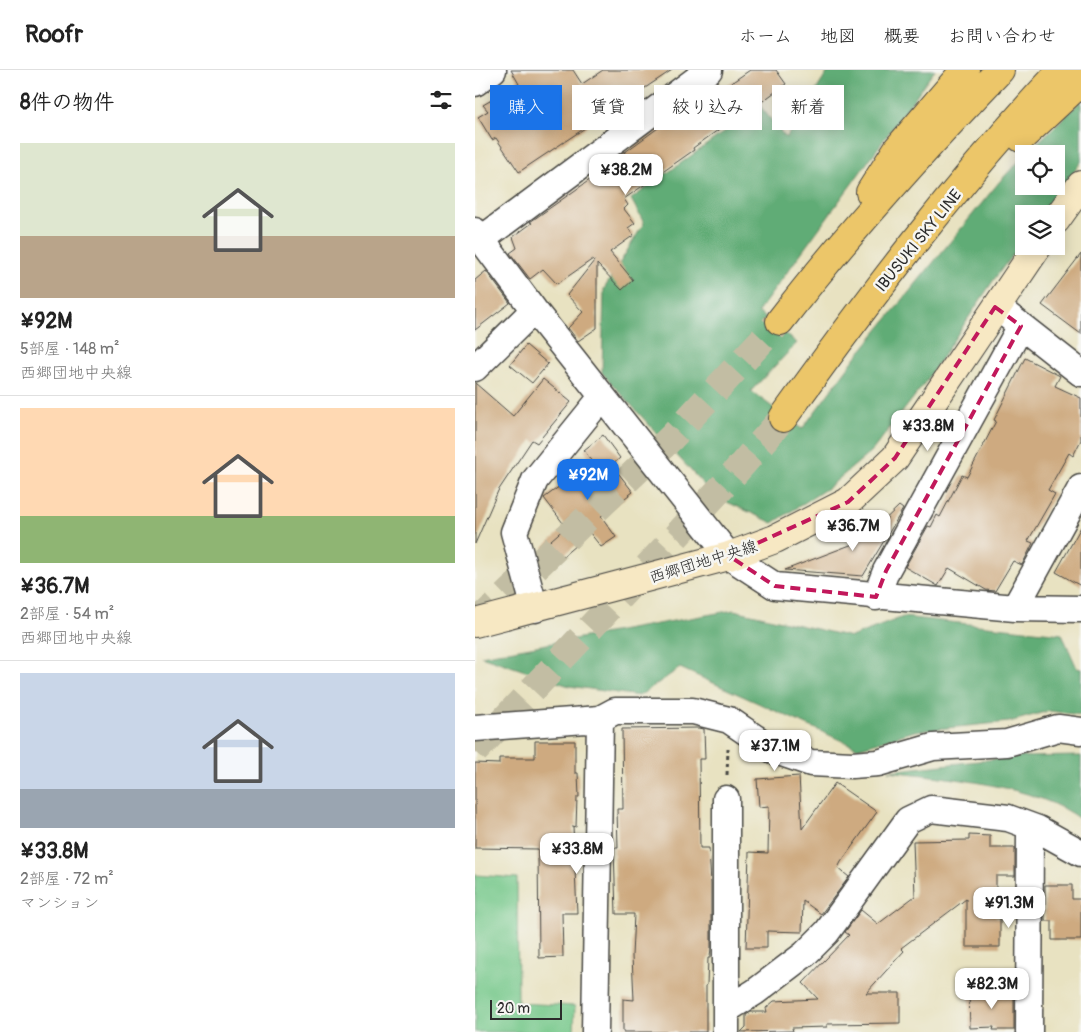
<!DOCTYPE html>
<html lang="ja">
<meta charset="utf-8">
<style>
:root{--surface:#fff;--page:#f2f2f2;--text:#222;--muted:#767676;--line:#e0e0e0;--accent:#1a73e8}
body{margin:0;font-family:Pangolin,"Klee One",sans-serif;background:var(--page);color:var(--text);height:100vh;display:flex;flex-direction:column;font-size:19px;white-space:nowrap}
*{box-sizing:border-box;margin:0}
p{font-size:16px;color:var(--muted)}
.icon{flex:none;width:28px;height:28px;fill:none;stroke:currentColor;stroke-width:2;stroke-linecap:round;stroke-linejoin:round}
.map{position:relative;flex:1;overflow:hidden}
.drawer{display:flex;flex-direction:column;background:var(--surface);width:475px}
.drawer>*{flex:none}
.top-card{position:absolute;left:15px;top:15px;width:475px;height:45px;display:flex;gap:10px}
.tools{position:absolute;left:540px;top:75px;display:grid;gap:10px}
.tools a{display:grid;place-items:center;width:50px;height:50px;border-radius:0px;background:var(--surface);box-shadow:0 2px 12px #0003;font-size:25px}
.scale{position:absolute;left:15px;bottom:12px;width:72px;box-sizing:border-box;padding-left:5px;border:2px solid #2b2b2b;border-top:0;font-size:14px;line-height:18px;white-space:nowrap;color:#2b2b2b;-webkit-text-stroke:4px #f6f6f2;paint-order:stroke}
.price{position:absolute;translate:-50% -42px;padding:0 11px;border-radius:10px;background:#fff;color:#222;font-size:16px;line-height:32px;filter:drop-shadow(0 1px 2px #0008)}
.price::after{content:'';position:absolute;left:50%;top:30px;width:15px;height:11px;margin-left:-8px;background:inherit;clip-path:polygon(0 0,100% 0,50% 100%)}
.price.on{background:var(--accent);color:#fff}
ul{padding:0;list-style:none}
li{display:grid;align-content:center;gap:10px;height:265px;padding:0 20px}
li+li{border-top:1px solid var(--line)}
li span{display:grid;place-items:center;height:155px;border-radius:0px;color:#555}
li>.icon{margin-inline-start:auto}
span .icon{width:90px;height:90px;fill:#fffc;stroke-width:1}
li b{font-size:21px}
h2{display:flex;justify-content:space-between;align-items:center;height:60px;padding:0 20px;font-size:21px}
.tag{padding:0 18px;border-radius:0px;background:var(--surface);box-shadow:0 2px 12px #0003;font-size:18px;line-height:45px}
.tag.on{background:var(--accent);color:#fff}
header{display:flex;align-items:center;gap:30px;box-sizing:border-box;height:70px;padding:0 25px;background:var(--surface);border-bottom:1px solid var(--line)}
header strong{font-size:24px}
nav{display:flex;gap:28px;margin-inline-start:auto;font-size:18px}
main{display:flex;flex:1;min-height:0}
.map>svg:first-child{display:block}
</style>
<header>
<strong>Roofr</strong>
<nav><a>ホーム</a><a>地図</a><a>概要</a><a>お問い合わせ</a></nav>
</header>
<main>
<section class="drawer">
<h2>8件の物件<svg class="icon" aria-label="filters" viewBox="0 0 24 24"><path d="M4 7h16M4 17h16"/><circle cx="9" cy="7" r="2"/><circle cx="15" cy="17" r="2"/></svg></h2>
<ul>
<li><span style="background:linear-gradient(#dfe7d0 60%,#b9a48a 0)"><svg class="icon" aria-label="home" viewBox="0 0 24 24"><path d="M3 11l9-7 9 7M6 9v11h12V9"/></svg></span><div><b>¥92M</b><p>5部屋 · 148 m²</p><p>西郷団地中央線</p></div></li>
<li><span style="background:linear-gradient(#ffd9b3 70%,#8fb573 0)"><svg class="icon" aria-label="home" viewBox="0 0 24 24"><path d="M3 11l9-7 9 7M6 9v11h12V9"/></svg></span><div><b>¥36.7M</b><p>2部屋 · 54 m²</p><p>西郷団地中央線</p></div></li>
<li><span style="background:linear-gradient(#c9d6e8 75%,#9aa5b1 0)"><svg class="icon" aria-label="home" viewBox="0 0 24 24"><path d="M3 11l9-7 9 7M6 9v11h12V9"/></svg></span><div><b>¥33.8M</b><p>2部屋 · 72 m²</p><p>マンション</p></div></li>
</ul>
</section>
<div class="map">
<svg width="606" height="962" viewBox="0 0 606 962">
<rect width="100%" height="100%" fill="#f6f6f2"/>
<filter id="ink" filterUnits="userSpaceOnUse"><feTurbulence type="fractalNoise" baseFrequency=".02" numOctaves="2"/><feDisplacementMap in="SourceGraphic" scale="10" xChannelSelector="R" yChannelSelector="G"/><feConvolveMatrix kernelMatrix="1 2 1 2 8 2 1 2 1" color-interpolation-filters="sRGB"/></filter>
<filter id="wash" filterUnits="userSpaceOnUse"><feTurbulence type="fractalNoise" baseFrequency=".0096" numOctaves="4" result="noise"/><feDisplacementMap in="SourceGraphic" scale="20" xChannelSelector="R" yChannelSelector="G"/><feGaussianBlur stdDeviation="1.12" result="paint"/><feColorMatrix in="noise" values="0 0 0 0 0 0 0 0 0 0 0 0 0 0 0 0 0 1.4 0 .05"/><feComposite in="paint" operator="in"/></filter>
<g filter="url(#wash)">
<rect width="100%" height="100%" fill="#e8e2c1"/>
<path fill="#76c88a" stroke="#507a5a" d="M0,805L42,808L43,933L100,936L99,962H0Z"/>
<path fill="#60ac76" stroke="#466c50" d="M354,0H460L283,242L322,273L276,321L327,359L380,288L525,111L549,86V116H581V84H551L606,31V92L568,144H549V169L518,211L450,313L397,381L354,417L298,453L239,426L127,303L129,219L169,153L156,129L285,36L311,68Z
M259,540L376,567L428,547L587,564L602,598L606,599V645L574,641L534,652L440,661L383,678L205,598L164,626L94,616L6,586Z
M606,686V750C560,714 471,708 414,701L539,687Z"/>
<g id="blocks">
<path fill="#ceaa80" d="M36,0H98L107,14L128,0H197L44,102L21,68L17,70L3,47L13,41L8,35L44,14Z
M275,0H301L311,14L270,44L268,42L218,78L219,80L149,129L153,135L149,139L160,153L153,158L159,165L135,182L158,210L147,220L122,194V258L103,271L93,258L108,242L92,225L119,191L118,189L82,214L68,199L55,209L35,183L42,178L38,167L57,153L55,152L136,95L135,93L205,42L204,41L232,20L234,24L244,17L246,20Z
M606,184V264L567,235Z
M11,201L35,233L0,260V210Z
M51,275L73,294L57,313L35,295Z
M550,288L585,306L580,316L606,328V370L598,386L594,383L573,420L580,424L553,471L558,473L547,495L538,491L520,521L511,520L474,498L463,516L430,497L453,456L456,457L462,445L465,447L487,405L492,407L521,351L519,350Z
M68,309L96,332L62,373L57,370L23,421L0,474V313L38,346Z
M128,365L145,388L137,395L158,422L126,446L141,467L126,477L115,463L81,492L68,477L91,457L69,428L117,392L109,380Z
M424,436L428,439L388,506L310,500L378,474L376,468L399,460Z
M606,457V516L581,502Z
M224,658L229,659L230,689H224L225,778H234L236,814V877L235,888H233L232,915H231V962H148V929L159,930L157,886L159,844H141L139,778H143L142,739H148L147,659Z
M60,671H100V703H103L104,727H102L101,757L98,756L102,843H87L88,887L64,888L63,779L0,778V693L24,694V688H60Z
M324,706L327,759L360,713L402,742L366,792L363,798L374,807L346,844L328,831L327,862L292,861V878H271L274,782L293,783L294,736L284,737L282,709Z
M494,765L515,766V778H540V806H521V848H525V877H491V829L426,878L429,881L391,923H425V953L352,954V957L317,958L318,961L266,962L271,957V945L276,942H292L291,938L299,931L343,929L328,913L374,865L370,862L386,840L403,854L440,826L438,771L494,770Z
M570,815H597V829H606V870H577V851H570Z
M519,920H539V960H518L519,957L495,958L494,922Z"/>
</g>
</g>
<g filter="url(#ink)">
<use href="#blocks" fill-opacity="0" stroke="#474642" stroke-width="1"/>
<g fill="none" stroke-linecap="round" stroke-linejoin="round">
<path stroke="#c2bda3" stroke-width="28" stroke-dasharray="28 14" stroke-linecap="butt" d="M0,555L197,367L305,251
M0,681L250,414L308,348"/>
<g stroke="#474642" stroke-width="29">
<path id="street" d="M0,13L18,0
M0,161L59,240L254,486L300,516L540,538L606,539
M7,169L234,0
M532,245L606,303
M0,298L59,240
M401,527L411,501L546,256
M540,538L606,418
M60,539L39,462L60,410L127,327
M0,658L125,649L140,641H218L254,650L298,680L336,693L377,695L403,693L458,677L532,673L583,658L606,661
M251,940L280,922L330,884L352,862L433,750L456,739L533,748L563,759L606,783
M120,962L125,649
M251,962V729
M554,962L555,757"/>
</g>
<g stroke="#474642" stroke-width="30">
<path id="secondary" d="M581,150L606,115
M0,553L254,486L300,469L373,432L420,388L563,176"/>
</g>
<g stroke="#474642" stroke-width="30">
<path id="highway" d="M546,68L606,12
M395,122L423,78L490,0
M305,251C373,163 448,80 525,0
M308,348C395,227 485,108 587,0"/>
</g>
<path stroke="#474642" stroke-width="3" stroke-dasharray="4 4" stroke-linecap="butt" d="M252,705L253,679"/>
<use href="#street" stroke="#fff" stroke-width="26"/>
<use href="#secondary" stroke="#f7e8c3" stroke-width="28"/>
<use href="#highway" stroke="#ecc669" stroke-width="28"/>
</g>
</g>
<path fill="none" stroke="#c2185b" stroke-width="4" stroke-dasharray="10 6" stroke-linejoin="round" d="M520,237L546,256L411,501L401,527L300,516L254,486L373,432L420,388Z"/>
<g text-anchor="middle" stroke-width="5" stroke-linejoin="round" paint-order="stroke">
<g font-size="16" fill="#2b2b2b" stroke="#f6f6f2">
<text transform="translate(443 170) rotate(-51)" y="6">IBUSUKI SKY LINE</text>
<text transform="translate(228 491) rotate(-17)" y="6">西郷団地中央線</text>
</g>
</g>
</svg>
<div class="tools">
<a><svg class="icon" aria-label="locate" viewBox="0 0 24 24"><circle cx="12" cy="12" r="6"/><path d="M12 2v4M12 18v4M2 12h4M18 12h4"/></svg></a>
<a><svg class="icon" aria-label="layers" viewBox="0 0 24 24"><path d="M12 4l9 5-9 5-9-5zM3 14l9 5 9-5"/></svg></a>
</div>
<div class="scale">20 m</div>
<b class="price" style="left:151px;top:126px">¥38.2M</b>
<b class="price" style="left:453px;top:382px">¥33.8M</b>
<b class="price on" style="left:113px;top:431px">¥92M</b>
<b class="price" style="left:378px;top:482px">¥36.7M</b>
<b class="price" style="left:300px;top:702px">¥37.1M</b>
<b class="price" style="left:102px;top:805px">¥33.8M</b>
<b class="price" style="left:534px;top:859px">¥91.3M</b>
<b class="price" style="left:517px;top:940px">¥82.3M</b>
<div class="top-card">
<a class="tag on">購入</a>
<a class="tag">賃貸</a>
<a class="tag">絞り込み</a>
<a class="tag">新着</a>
</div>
</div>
</main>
